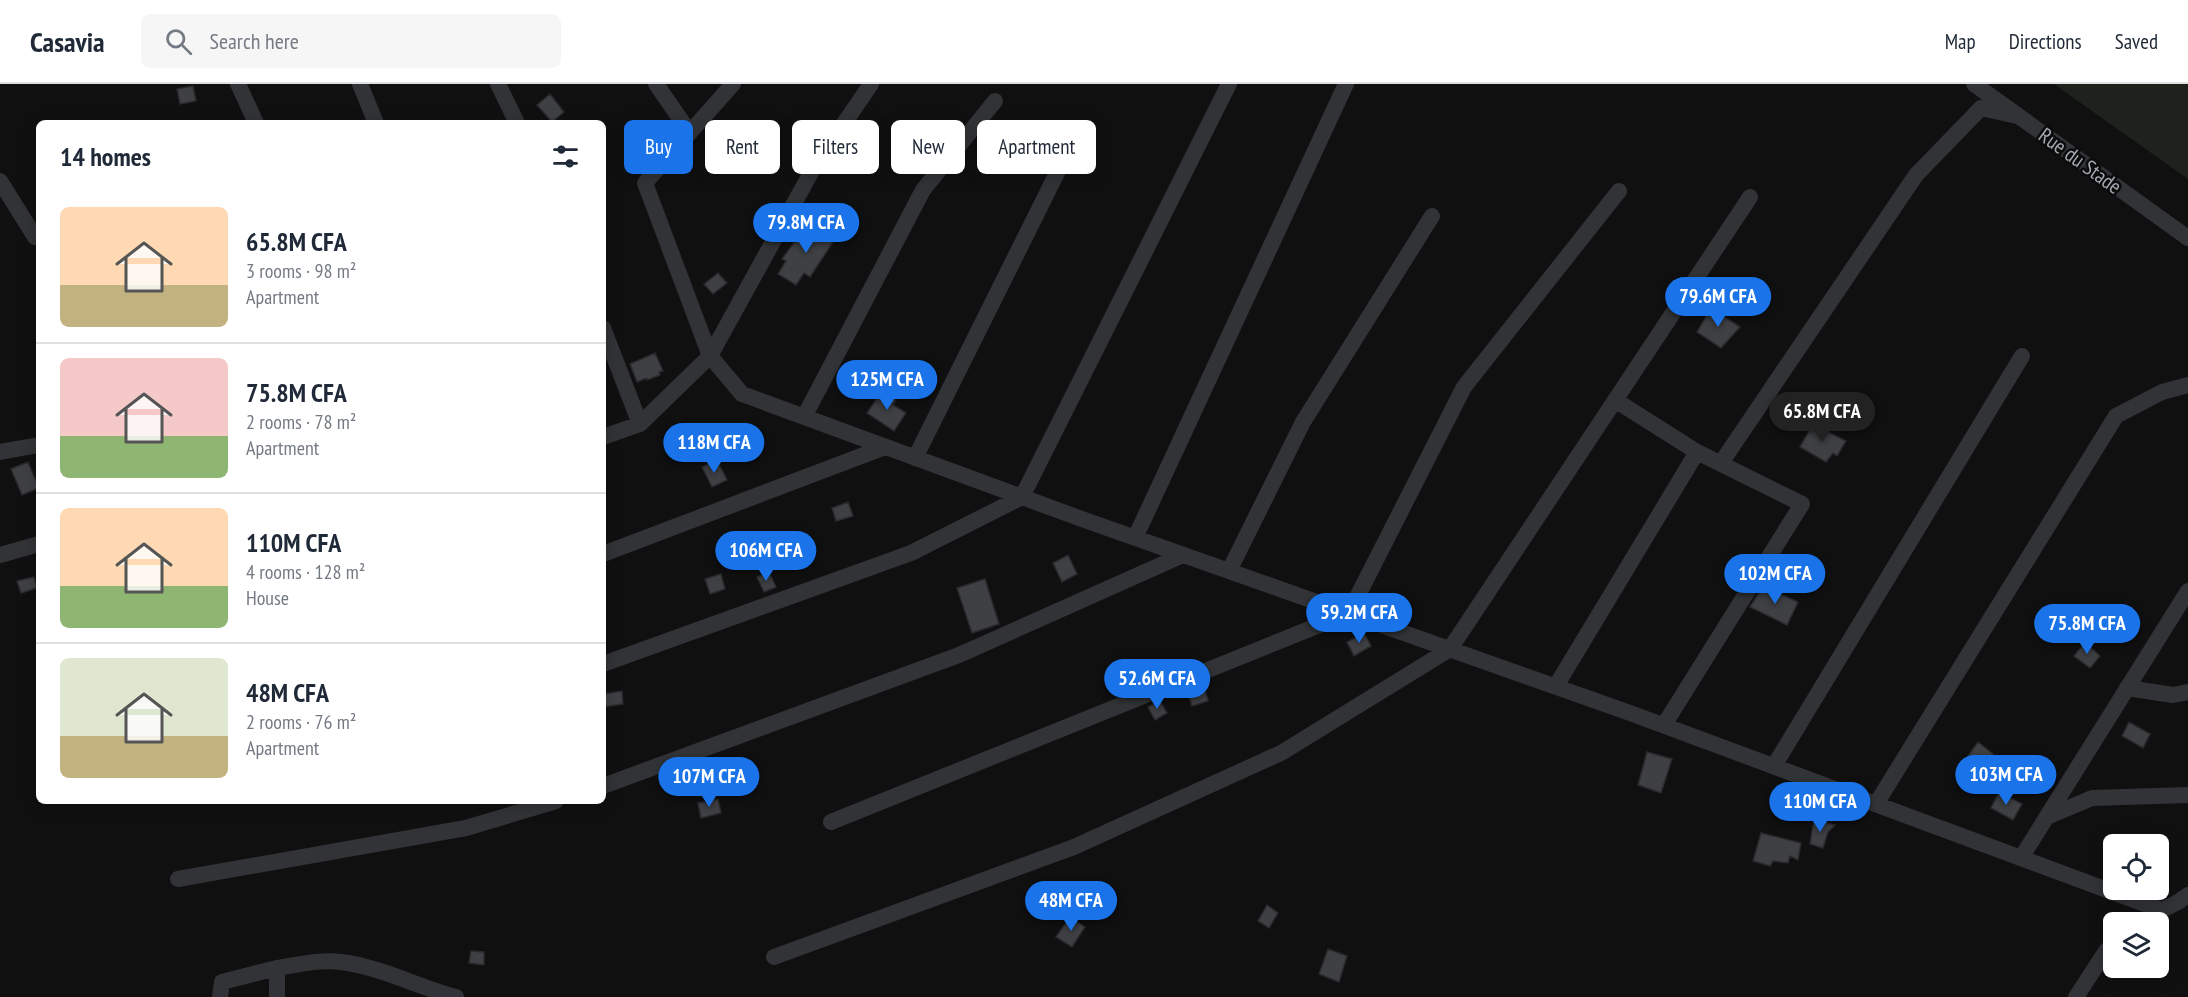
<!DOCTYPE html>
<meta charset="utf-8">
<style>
:root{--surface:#fff;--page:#f6f6f7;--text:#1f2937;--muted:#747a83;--line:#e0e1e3;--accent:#1a73e8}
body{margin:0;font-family:"PT Sans Narrow",sans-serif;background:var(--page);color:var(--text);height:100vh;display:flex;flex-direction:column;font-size:22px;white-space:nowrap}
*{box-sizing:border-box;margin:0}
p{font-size:20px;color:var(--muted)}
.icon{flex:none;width:33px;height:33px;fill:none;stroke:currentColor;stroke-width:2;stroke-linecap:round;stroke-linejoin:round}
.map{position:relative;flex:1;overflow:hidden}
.side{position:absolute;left:36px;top:36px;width:570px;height:684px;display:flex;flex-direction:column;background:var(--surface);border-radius:9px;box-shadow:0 3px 15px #0003}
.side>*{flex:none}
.hud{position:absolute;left:624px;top:36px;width:570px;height:54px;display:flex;gap:12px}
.buttons{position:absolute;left:2103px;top:750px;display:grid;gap:12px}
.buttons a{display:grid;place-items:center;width:66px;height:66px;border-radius:9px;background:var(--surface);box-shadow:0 3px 15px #0003;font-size:30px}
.price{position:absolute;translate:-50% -51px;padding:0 14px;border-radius:21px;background:var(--accent);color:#fff;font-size:20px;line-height:39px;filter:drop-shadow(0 2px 3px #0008)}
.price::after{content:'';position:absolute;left:50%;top:36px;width:18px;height:14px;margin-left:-9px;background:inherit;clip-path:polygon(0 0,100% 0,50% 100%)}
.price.current{background:#222;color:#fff}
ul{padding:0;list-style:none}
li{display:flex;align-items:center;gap:18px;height:150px;padding:0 24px}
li+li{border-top:2px solid var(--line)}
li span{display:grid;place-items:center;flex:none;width:168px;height:120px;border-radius:9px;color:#555}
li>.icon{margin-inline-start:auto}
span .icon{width:72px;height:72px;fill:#fffc;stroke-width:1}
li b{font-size:26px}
h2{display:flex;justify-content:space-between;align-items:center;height:72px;padding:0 24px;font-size:26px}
.chip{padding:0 21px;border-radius:9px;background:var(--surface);box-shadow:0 3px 15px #0003;font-size:21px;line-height:54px}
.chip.current{background:var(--accent);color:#fff}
header{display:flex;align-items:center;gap:36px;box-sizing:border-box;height:84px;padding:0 30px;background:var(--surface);border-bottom:2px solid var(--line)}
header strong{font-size:28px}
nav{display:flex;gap:33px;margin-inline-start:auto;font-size:21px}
.search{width:420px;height:54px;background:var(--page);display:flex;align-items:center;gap:15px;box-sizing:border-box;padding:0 21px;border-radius:9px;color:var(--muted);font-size:22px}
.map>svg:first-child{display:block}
</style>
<header>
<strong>Casavia</strong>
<div class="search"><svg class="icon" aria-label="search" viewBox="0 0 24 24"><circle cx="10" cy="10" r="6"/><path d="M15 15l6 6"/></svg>Search here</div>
<nav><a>Map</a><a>Directions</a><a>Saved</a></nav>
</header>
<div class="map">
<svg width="2188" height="913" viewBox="0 0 2188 913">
<rect width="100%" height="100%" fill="#101011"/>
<path fill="#1d231c" d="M2054,0H2188V95Z"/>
<path fill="#3f4044" stroke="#2a2a2d" stroke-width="1.5" d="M193,2L196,17L180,20L177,5Z
M550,10L564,28L552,38L537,21Z
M809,138L835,155L810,193L804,189L796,201L778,190L786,177L782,175Z
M718,189L727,199L713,210L704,200Z
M1711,224L1740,243L1721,264L1697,248Z
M655,269L663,287L659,288L660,291L647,296V294L637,298L630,280Z
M882,307L896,316L893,321L906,329L894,347L867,329Z
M1813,340L1846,357L1837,372L1833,369L1826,378L1800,363Z
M717,376L727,396L712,403L702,383Z
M28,378L39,404L22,411L11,385Z
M848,418L853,432L836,437L832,424Z
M1068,471L1077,490L1062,498L1053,479Z
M769,488L776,503L764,508L757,493Z
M721,490L725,505L710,510L705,495Z
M34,493L37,504L21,509L17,497Z
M985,495L999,540L972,549L957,504Z
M1763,502L1798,518L1787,541L1750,523Z
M1364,549L1371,562L1354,572L1347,558Z
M2085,558L2100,572L2090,584L2074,572Z
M1203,599L1208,617L1192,622L1187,606Z
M622,607L623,620L603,623V610Z
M1160,617L1167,629L1155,636L1148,623Z
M2129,638L2150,650L2143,664L2122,652Z
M1978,658L1993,670L1989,674L2002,691L1991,699L1984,690L1965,676Z
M1647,668L1672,675L1661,709L1638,701Z
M1999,708L2022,720L2013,736L1991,724Z
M718,715L721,729L701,734L698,719Z
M1814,735L1835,741L1828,748L1823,764L1810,760Z
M1761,749L1801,759L1798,776L1790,772L1788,779L1773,777L1770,782L1753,777Z
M1267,821L1278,829L1269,844L1258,837Z
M1070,833L1085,843L1072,863L1056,853Z
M1328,865L1347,872L1339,898L1319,890Z
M471,867L484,868V881L469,879Z"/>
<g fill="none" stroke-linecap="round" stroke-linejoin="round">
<path stroke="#313336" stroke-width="16" d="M238,0L256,39
M360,0L376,39
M498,0L517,39
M656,0L690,49
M733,0L645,99L710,272L742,310L1079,434L1630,629L2161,826
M1974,0L2188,154
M0,97L35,153
M603,244L640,340
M1615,316L1697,368L1802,420L1664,641
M804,333L923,106L995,17
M603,353L640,340L710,272L813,85L871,0
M0,368L39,361
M915,374L1057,89
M1721,379L1916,91L1981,24L2017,32
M1135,454L1346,0
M603,470L885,363
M0,471L39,460
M1229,487L1303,338L1432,132
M603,580L911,469L1022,413L1229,0
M1556,602L1697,368
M2127,604L2173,611L2188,608
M1774,682L2022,272
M603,702L959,571L1183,471
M1876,720L2116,332L2162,308L2188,301
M2047,733L2092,714L2188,711
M831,738L1349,529L1464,303L1619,107
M2021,774L2188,507
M178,795L466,744L556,717
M2139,838L2178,818L2188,811
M774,873L1074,763L1281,669L1450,565L1750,113
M277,884C297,881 320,875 341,878C381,883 418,903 456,913
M220,913L222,898L277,884V913
M2076,913L2106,867L2114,859"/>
</g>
<g text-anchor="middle" stroke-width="5" stroke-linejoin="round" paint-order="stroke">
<g font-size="21" fill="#a2a9b1" stroke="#0b0b0c">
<text transform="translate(2080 77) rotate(36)" y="7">Rue du Stade</text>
</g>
</g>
</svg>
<div class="buttons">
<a><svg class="icon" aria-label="locate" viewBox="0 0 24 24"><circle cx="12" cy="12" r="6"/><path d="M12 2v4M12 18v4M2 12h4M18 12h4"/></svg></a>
<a><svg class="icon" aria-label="layers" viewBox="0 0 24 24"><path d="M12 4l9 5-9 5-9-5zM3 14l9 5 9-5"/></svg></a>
</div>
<b class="price" style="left:806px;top:170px">79.8M CFA</b>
<b class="price" style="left:1718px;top:244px">79.6M CFA</b>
<b class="price" style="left:887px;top:327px">125M CFA</b>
<b class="price current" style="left:1822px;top:359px">65.8M CFA</b>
<b class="price" style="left:714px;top:390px">118M CFA</b>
<b class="price" style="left:766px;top:498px">106M CFA</b>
<b class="price" style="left:1775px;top:521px">102M CFA</b>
<b class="price" style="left:1359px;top:560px">59.2M CFA</b>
<b class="price" style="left:2087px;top:571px">75.8M CFA</b>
<b class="price" style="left:1157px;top:626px">52.6M CFA</b>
<b class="price" style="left:2006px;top:722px">103M CFA</b>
<b class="price" style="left:709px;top:724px">107M CFA</b>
<b class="price" style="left:1820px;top:749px">110M CFA</b>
<b class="price" style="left:1071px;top:848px">48M CFA</b>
<div class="hud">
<a class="chip current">Buy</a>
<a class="chip">Rent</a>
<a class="chip">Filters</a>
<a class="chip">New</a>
<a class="chip">Apartment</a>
</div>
<section class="side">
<h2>14 homes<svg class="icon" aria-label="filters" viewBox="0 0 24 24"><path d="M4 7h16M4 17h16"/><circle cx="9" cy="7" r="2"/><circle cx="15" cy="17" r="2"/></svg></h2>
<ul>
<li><span style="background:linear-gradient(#ffd9b3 65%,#c2b280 0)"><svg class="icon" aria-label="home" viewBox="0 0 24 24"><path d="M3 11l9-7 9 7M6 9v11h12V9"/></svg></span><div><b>65.8M CFA</b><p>3 rooms · 98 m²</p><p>Apartment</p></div></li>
<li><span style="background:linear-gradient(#f6c9c9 65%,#8fb573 0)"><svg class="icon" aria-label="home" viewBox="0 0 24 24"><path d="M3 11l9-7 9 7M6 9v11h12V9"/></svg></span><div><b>75.8M CFA</b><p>2 rooms · 78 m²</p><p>Apartment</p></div></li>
<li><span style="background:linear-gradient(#ffd9b3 65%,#8fb573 0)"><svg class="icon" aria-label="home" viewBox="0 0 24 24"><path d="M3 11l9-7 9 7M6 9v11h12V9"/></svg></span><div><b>110M CFA</b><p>4 rooms · 128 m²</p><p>House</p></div></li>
<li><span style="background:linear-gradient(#dfe7d0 65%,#c2b280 0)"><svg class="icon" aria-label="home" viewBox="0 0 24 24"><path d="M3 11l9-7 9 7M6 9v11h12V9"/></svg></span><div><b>48M CFA</b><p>2 rooms · 76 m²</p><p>Apartment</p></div></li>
</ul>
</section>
</div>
